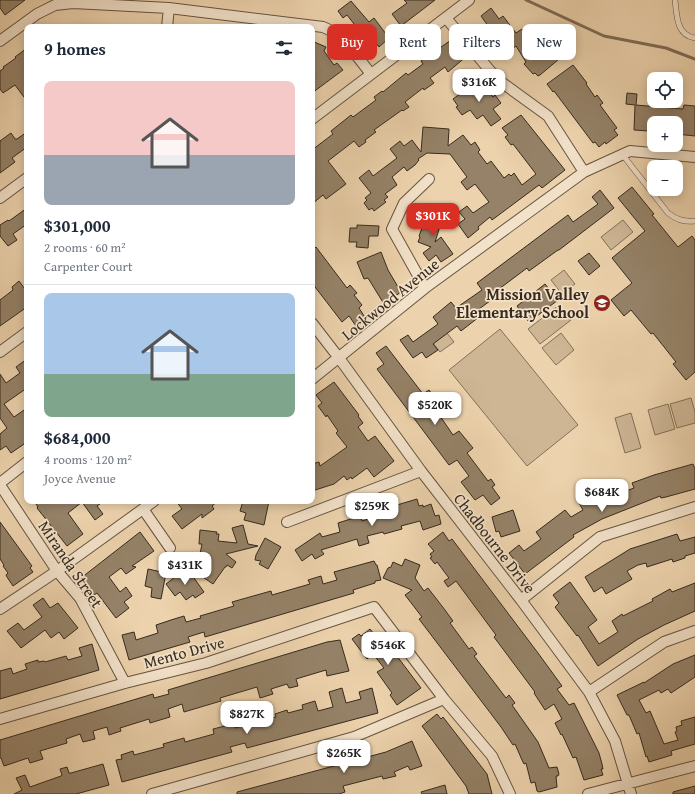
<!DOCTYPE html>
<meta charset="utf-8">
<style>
:root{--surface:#fff;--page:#f6f6f7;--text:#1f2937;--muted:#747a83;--line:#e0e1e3;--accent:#d93025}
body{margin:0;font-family:"Gentium Book Plus",serif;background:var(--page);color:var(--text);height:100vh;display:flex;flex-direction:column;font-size:15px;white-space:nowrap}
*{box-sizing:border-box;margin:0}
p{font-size:13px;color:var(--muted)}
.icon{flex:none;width:22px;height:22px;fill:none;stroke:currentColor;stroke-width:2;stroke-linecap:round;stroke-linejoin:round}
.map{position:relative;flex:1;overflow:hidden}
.panel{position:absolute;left:24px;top:24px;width:291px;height:480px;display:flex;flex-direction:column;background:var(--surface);border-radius:8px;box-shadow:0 2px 10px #0003}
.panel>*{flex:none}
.banner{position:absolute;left:327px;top:24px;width:308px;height:36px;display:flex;gap:8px}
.controls{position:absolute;left:647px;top:72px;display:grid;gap:8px}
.controls a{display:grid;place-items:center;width:36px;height:36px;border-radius:8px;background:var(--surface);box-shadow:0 2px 10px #0003;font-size:20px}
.price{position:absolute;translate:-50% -34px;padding:0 9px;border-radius:8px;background:#fff;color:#222;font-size:13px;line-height:26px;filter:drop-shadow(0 1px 2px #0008)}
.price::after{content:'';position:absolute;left:50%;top:24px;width:12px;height:9px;margin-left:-6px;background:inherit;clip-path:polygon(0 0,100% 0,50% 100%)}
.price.selected{background:var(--accent);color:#fff}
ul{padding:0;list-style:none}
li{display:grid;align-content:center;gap:8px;height:212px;padding:0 20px}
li+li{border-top:1px solid var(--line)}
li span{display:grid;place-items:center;height:124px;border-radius:8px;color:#555}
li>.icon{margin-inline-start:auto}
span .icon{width:72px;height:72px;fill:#fffc;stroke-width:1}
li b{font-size:17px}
h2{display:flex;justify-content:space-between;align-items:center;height:48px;padding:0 20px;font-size:17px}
.pill{padding:0 14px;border-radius:8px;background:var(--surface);box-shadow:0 2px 10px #0003;font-size:14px;line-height:36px}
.pill.selected{background:var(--accent);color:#fff}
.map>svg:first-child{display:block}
</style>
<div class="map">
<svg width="695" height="794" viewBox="0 0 695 794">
<rect width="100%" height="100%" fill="#edd3ad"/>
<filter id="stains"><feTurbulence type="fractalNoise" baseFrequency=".005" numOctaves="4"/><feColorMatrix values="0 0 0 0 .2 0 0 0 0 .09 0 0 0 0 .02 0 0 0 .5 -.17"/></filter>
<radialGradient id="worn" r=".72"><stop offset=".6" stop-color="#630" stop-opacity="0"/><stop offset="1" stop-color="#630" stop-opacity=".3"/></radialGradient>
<path fill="#ceb695" stroke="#827059" d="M623,220L633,232L611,250L601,237Z
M564,270L575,284L561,293L551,280Z
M559,305L571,320L540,344L528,329Z
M500,329L578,425L527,466L449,370Z
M447,333L454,342L440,352L433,343Z
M561,333L574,350L556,365L542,348Z
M691,398L695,412V423L677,428L670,404Z
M668,404L675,429L655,435L648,410Z
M631,413L641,448L625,453L615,418Z"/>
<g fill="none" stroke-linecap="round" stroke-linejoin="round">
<path stroke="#7f6d56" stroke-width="3" d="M526,0L604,36L666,48L695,59"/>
</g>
<path fill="#958268" stroke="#362a1d" d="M0,0H25L5,15L0,8Z
M404,0H435L401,26L392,14L407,3Z
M351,1L369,22L374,18L389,38L379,47L373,39L371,40L368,36L365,38L347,15L343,18L338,11Z
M491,8L499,19L503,16L516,33L522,29L535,48L544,41L549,47L556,42L565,54L540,75L538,76L535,73L533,74L524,64L526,62L516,46L508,52L486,23L481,16Z
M454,38L468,55L448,72L445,67L430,78L434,83L424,90L423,88L405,102L409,107L403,111L402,110L374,130L376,132L365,140L366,142L359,147L354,141L328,161L346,184L326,199L323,195L312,204V150L333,134L331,131L351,115L353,117L376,100L374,97L382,91L383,92L406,73L408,75L423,64L421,61Z
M312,41L326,47L324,51L334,65L337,63L343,70L312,93Z
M27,48V101L15,85L3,93L0,89V71L4,68L3,67L16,58L15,57Z
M573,65L587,83L586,84L595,97L597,95L603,103L600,105L617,128L614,130L618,135L606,144L605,142L599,147L595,142L593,143L554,91L553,92L547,84Z
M480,79L493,97L495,95L501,103L493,109L501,119L491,126L483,115L477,119L470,110L462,115L456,107L458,106L453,99Z
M627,93L637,94L636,105L683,109L684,105L695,106V136L676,134V123H653V129L649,128V131L634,130L635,105L626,104Z
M521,115L565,170L542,188L539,185L492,220L490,217L478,227L479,229L468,238L458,224L465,219L459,212L467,206L473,213L489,202L475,184L467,190L461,182L467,177L450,154L427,153L418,159L419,160L415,165L407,171L404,167L392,177L397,185L385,194L388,197L384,200L386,202L374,211L372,208L369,210L364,203L367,200L365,198L371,193L359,178L369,170L373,176L397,158L390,149L400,141L404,146L412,140L421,152L423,127L449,129L448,146L463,135L471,145L475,142L480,150L478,152L487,164L491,161L504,178L509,174L511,176L514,173L522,185L536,174L513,144L511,145L505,137L508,135L502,128Z
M27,132V147L12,158L15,162L0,173V141L11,133L15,139H17Z
M632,187L654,214L652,215L678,247L692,236L695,240V372L686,380L673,364L676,362L653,333L651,334L631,310L624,316L611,300L632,283L612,258L645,231L618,198Z
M600,190L614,208L559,250H558L529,271L527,268L495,292L498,295L475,312L479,317L461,331L457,326L433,344L438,350L426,358L422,352L413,358L400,340L408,335L413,342L438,324L433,317L451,302L456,308L482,290L477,283L568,215L573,222L598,204L592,197Z
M428,207L439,211L436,221L441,223L435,242L441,237L453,254L441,262L436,255L429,261L423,253L431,247L418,242L420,237L419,236L422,228L420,227Z
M27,208V224L13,234L17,240L8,246L0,236V225L8,220L9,221Z
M357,225L379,226L378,236H369L368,248L356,247L357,242H349L350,228H357Z
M316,247L347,288L350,285L357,293L354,295L362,305L359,308L366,319L356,326L349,316L342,322L312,283V251Z
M381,252L388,270L401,292L384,304L368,278L364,279L357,262Z
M589,253L600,266L589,275L578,261Z
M19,281L27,292V307L0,326V300L13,290L12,287Z
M545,284L558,300L529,322L517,306Z
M386,346L423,394L429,390L445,412L440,416L453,435L459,431L473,448L467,453L488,481L491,479L495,485L492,487L500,498L491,505L483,495L475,500L461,482L469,476L457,460L449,465L377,369L384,364L376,353Z
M27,359V388L4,404L14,417L27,408V442L11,453L6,446L0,450V434L7,428L0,418V374L6,383L20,373L16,367Z
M334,382L359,415L358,416L363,423L358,427L368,441L375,436L394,461L374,477L367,468L352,479L351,477L347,480L344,476L334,484L312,491V464L319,462L320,466L347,447L336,433L338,431L327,415L326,417L318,406L322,403L316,395Z
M693,464L695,469V489L666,497L661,498L660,496L602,519L573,535L574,537L525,574L509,553L519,545L524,551L541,539L536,532L565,510L571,517L583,510L579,503L591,497L592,499L619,488L621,493L634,488L632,483L654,475Z
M417,499L419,506L423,505V507L431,504L435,516L439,515L441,524L423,530L420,521L401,526L402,529L384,534L383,532L367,536L369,543L359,546L357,539L321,550L324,554L315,559L312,554L302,561L295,550L320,533L322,537L340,532L338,523L360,516L362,521L378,516L377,511Z
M34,501H104L97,506L103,514L95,520L82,502L68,513L83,534L67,546L37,508L38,507Z
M176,501H218L212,506L214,509L202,518V514L182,529L172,516L182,509Z
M243,501H269L264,525L244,520L246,513L240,511Z
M513,510L520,531L501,537L499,531L496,532L492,517Z
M0,522L32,566L30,568L33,572L13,586L7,577L6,575L8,573L3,566L4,565L0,559Z
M243,525L248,544L258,546L226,554L236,562L232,568L227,565L226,567H225L213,584L191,569L200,554L202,544H199L200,530L217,532L216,534H219L218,541L237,543L232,528Z
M140,532L154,551L132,566L136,567L126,574L121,568L109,577L120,592L126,587L132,596L124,602L129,608L116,618L97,593L94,595L81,578Z
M443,532L449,541L452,539L538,653L562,686L557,689L569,705L574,703L599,753L602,764L603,769H601L603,775L584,780L576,757L573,758L562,734L561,735L555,723L562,719L554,704L545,710L534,693L535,692L494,637L496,635L456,581L448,587L444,581L449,578L437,562L435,564L430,558L432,557L430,554L434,551L428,544Z
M677,534L680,541L695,537V553L685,556V558L673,562L672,559L647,567L646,563L638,565L627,571L632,579L606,594L602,587L594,592L585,577L630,549Z
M265,538L281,547L268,569L259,564L261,561L255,560L256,555Z
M405,559L420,565L415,578L424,591L428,588L445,610L453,621L450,623L469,649L472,647L477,654L474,656L506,698L509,695L515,703L512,705L538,742L549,768L557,767L559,774L558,776H556L557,787L539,792L537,791L535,782L531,783L526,763L524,764L522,760L515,744L513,745L501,727L419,619L422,617L405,595L412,590L383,578L388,568L391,567L393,562L402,566Z
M374,561L376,565H377L381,580L375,581V583L353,590L354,593L205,637L204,632L188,637L190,642L129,660L122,635L134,632L136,640L158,633L156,625L171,620L184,616L186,622L201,618L200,616L234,606L232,602L271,591L272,595L310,584L308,580L321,576L323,584L337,580L334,572Z
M148,569L166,573L161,599L151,597L152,588L145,586Z
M183,571L186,575L189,571L204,592L195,598L193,595L186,600L180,592L175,596L166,584Z
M570,582L597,620L588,627L599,644L618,632L612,621L622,614L623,616L653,601L652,599L670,589L672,592L695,583V611L664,625L638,639L598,666L578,635L577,636L555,607L559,603L553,595Z
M43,598L50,608L58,603L78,628L64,639L59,632L51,638L45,630L21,648L7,631L18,623L24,630L42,617L33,605Z
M370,629L377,638L381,635L421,688L397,705L390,695L392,693L377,672L384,668L373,654L367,659L352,639L359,634L361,636Z
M340,640L349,671L327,676L326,670L296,679L298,686L289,688L287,684L271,689L273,694L260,698L257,687L220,698L221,701L184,712L182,704L168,709L170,717L150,723L149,719L120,728L121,731L109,735L107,727L93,731L95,739L83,742L80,734L66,739L67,743L40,751L43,759L30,763L28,758L4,766L1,758H0V740L153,694L154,698L169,694L168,690L327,642Z
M92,644L99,670L0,699V671L11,668L13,674L27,669L25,664L38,660V662L44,661L45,662L66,656L68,660L82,656L79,648Z
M695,655V677L671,693L668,689L661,693L659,690L639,700L646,713L650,711L664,744L678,740L675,732L677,731L676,727L682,725L681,721L695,717V744L671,751L672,755L649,762L647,756L646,757L639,733L637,734L629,715H627L617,695L644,682V683L673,664Z
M342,688L346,703L361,699L359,692L372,688L378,713L247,748L245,743L230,747L232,752L122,782L116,760L122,759L121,755L133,751L134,755L164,747L163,744L184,738L185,742L214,734L213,729L225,726V725L233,723L235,728L276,717L275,714L287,710L288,713L303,709L302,705L315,701L318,711L333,707L329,692Z
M437,714L441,719L443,717L487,774L492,794H469L466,786L422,726Z
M412,741L422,766L410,770L408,766L394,772L396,776L383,779L382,776L343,786L345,792L339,794H237V792L386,752Z
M103,764L109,785L76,794H14L22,790L16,778L25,775L30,787L61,776L62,775L60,769L67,767L69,773H71Z
M445,785L447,794H422L421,792Z
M695,786V794H673V792Z"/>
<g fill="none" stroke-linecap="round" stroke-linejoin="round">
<g stroke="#645441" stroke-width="6">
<path id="service" d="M675,0C677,15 676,35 695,38
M622,154L668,213C677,220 684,222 695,221"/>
</g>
<g stroke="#645441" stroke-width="12">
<path id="minor" d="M446,18L497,79L548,116L584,172
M167,27L169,8
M0,41L37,14L55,5L73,3L169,8L323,27C344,35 357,57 371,74
M312,119L469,0
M0,198L27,178
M425,288L392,229L404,203L429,179
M312,323L339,358L421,471L521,600L589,692L615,741L631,794
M0,352L27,332
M312,379L425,288L584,172L630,151L695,157
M0,483L27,462
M0,485L57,571L80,598L125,683
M143,509L170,548
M287,522L421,471
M521,600L600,537L695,507
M0,609L57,571L154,501
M589,692L664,642L695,631
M0,719L125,683L206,663L374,607L444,699L492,756L510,794
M152,794L354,737L444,699
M588,794L695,766"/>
</g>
<use href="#service" stroke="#f3e2ca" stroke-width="5"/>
<use href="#minor" stroke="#f3e2ca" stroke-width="10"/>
</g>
<defs>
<g id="school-disc" transform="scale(0.9)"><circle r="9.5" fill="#8f2418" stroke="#f3e2ca"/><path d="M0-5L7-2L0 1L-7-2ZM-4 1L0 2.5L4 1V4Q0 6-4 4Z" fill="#fff"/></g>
</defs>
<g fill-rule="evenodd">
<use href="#school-disc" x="602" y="303"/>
</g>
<g text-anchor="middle" stroke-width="3.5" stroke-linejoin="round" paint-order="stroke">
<g font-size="16" font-weight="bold" fill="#362a1d" stroke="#f3e2ca" text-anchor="end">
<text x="589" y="300">Mission Valley<tspan x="589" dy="18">Elementary School</tspan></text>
</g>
<g font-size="16" fill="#362a1d" stroke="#f3e2ca">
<text transform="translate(390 299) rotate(-39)" y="6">Lockwood Avenue</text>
<text transform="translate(495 543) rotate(52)" y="6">Chadbourne Drive</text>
<text transform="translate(71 564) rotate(56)" y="6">Miranda Street</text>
<text transform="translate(184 652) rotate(-15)" y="6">Mento Drive</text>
</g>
</g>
<rect width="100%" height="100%" filter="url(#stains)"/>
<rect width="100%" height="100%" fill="url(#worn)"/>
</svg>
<div class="controls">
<a><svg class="icon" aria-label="locate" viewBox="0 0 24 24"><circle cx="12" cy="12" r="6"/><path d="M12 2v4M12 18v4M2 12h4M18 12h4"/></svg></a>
<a>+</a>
<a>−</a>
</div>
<b class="price" style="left:479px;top:103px">$316K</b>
<b class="price selected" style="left:433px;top:237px">$301K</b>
<b class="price" style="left:435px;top:426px">$520K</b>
<b class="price" style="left:602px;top:513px">$684K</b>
<b class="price" style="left:372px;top:527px">$259K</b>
<b class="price" style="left:185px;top:586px">$431K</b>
<b class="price" style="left:388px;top:666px">$546K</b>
<b class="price" style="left:247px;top:735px">$827K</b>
<b class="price" style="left:344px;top:774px">$265K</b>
<div class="banner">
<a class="pill selected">Buy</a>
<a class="pill">Rent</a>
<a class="pill">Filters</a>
<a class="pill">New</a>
</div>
<section class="panel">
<h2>9 homes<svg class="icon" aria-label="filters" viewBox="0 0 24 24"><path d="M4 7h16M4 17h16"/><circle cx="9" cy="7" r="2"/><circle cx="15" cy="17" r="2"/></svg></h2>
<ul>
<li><span style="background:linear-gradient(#f6c9c9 60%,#9aa5b1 0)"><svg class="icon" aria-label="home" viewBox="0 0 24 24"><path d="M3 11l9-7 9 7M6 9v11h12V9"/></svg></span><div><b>$301,000</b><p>2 rooms · 60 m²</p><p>Carpenter Court</p></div></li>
<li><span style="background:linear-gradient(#a9c7e8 65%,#7fa58c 0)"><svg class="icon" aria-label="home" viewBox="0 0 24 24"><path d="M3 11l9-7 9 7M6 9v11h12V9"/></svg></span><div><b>$684,000</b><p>4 rooms · 120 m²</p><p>Joyce Avenue</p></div></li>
</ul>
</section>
</div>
